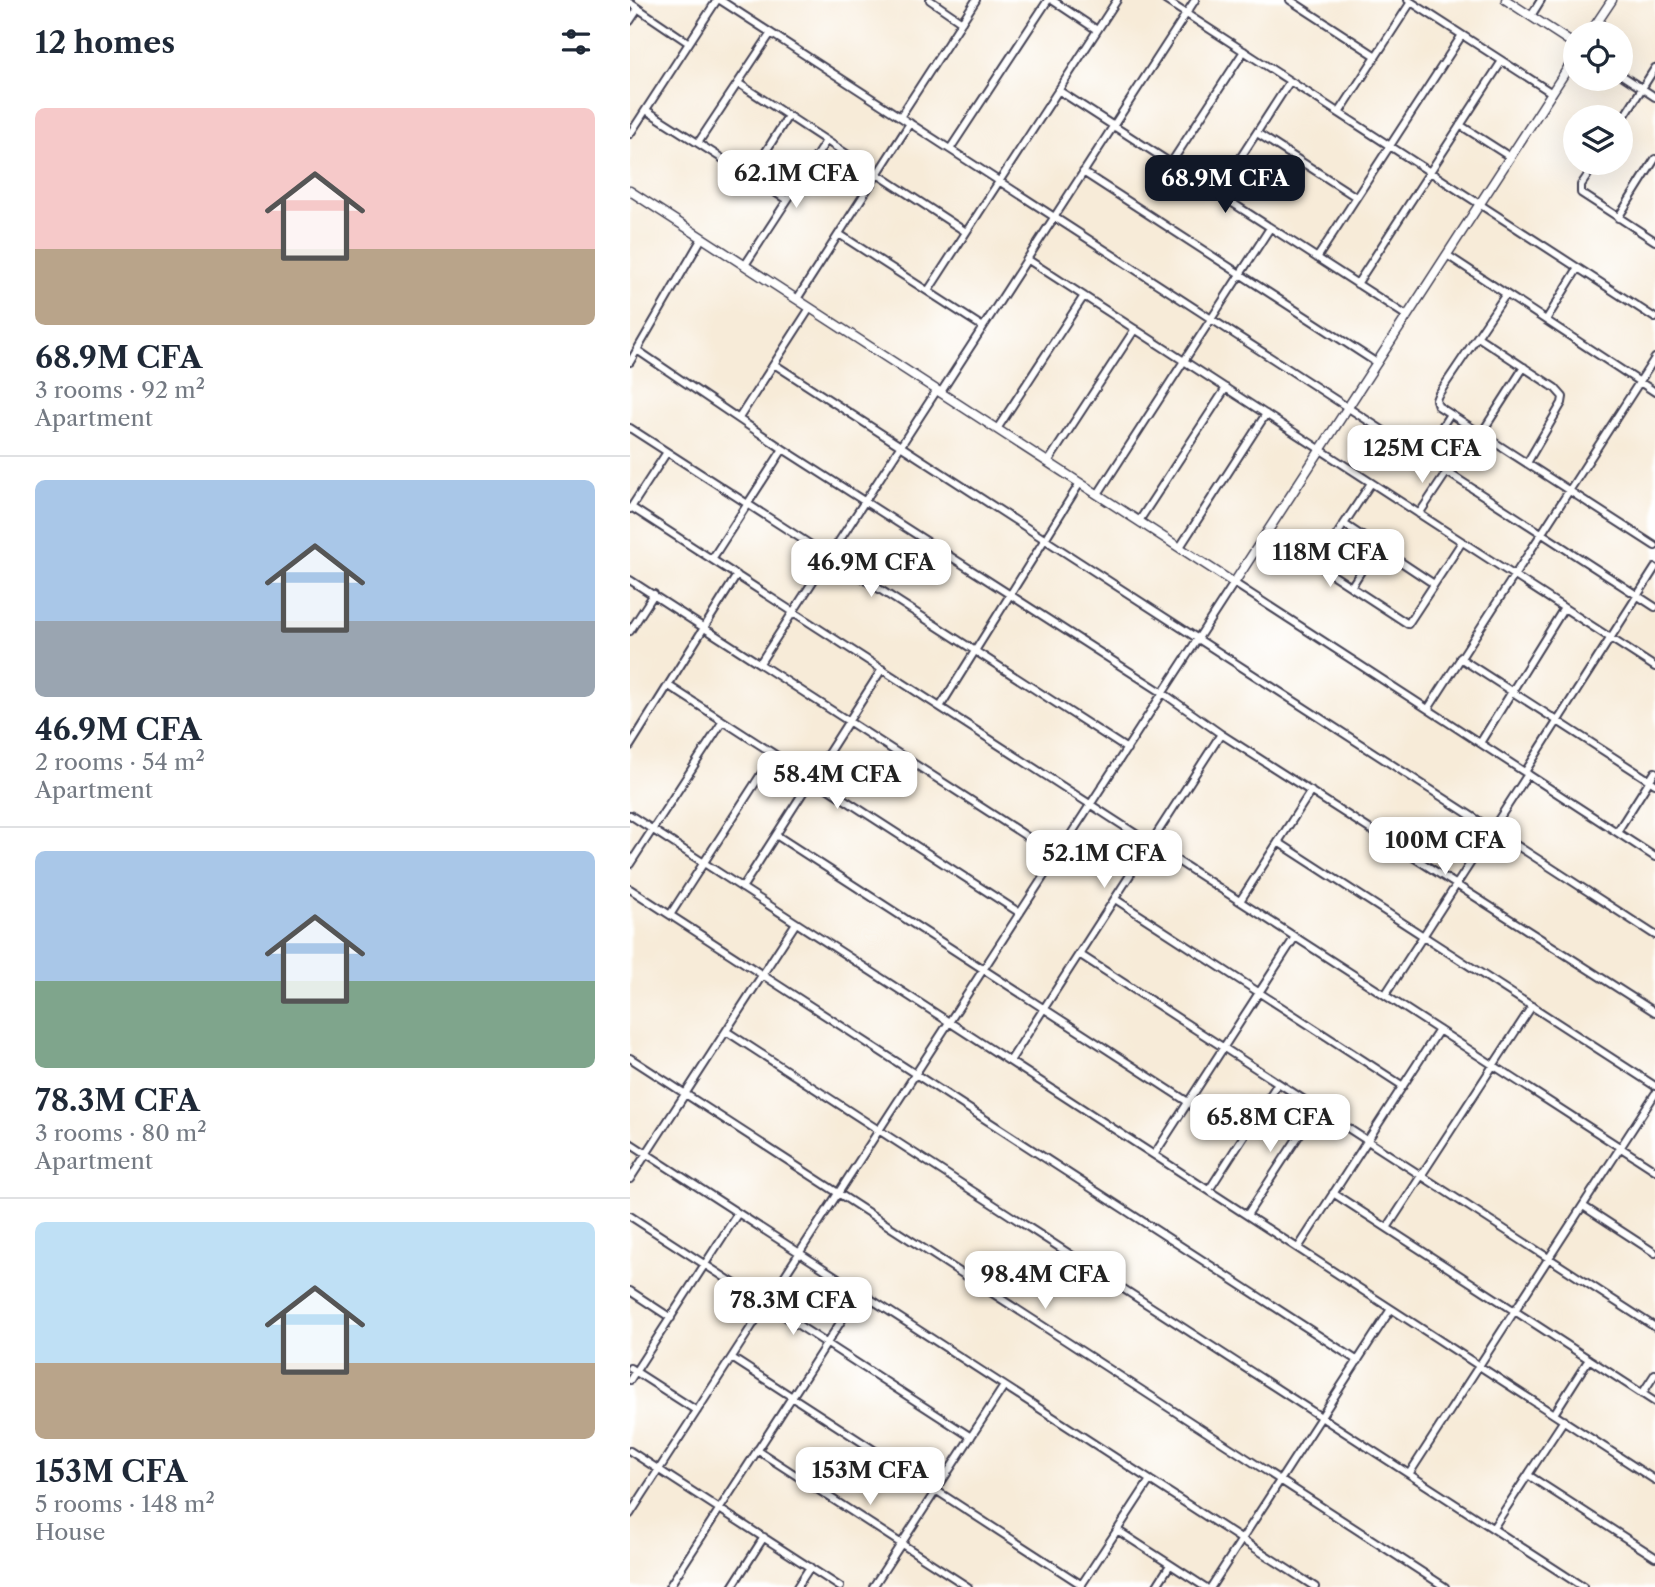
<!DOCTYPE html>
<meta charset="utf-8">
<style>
:root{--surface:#fff;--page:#f6f6f7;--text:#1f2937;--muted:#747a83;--line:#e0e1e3;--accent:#111827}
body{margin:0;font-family:"Libre Caslon Text",serif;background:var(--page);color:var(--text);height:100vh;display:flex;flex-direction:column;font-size:26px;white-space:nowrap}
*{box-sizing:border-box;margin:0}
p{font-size:23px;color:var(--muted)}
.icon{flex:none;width:38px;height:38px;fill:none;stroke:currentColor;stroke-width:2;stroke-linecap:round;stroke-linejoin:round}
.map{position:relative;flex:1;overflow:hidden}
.side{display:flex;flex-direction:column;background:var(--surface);width:630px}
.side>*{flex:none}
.tools{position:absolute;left:933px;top:21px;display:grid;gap:14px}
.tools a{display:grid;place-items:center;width:70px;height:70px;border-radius:50%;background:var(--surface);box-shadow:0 7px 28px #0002;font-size:35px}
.price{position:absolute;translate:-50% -60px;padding:0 16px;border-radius:14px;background:#fff;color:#222;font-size:23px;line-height:46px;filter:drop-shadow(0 2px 4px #0008)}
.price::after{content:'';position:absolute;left:50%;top:42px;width:21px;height:16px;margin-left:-10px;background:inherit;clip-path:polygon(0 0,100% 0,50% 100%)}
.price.on{background:var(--accent);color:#fff}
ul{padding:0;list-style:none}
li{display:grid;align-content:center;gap:14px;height:371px;padding:0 35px}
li+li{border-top:2px solid var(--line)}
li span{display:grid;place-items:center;height:217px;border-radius:10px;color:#555}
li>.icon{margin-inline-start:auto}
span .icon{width:126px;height:126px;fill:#fffc;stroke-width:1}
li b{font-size:30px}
h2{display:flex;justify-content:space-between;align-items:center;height:84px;padding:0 35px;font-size:30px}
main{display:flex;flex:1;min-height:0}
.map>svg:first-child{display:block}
</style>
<main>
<section class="side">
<h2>12 homes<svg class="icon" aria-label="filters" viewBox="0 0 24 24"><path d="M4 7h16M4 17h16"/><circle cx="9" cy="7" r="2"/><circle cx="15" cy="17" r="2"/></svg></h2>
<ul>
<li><span style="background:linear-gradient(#f6c9c9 65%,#b9a48a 0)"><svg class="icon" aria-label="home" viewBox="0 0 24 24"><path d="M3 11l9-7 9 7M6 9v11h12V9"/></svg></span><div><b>68.9M CFA</b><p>3 rooms · 92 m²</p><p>Apartment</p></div></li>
<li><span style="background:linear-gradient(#a9c7e8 65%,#9aa5b1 0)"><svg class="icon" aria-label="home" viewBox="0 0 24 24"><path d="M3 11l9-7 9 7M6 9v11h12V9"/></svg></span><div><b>46.9M CFA</b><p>2 rooms · 54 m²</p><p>Apartment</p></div></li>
<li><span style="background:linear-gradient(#a9c7e8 60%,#7fa58c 0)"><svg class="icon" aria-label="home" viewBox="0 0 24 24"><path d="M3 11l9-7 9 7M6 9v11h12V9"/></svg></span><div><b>78.3M CFA</b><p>3 rooms · 80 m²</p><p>Apartment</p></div></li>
<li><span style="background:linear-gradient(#bfe0f5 65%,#b9a48a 0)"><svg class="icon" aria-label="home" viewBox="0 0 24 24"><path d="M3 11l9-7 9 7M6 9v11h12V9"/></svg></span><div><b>153M CFA</b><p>5 rooms · 148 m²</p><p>House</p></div></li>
</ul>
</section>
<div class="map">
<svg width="1025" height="1587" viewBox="0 0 1025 1587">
<rect width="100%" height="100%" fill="#fff"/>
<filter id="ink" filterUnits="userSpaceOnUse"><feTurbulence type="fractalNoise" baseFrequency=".0143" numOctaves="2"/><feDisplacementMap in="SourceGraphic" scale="14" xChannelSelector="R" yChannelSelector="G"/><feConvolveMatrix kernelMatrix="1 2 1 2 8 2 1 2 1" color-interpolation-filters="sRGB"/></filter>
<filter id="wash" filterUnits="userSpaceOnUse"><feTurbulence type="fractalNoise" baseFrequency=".00686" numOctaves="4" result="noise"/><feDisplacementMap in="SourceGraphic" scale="28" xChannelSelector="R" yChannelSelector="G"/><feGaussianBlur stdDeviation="1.57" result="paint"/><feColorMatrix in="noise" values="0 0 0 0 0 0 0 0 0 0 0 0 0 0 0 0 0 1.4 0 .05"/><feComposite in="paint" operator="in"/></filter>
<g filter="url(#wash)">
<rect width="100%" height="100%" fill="#f7ebd8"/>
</g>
<g filter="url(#ink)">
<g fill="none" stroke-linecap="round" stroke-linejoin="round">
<g stroke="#424053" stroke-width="10">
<path id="minor" d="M90,0L1025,607
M300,0L332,22
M422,0L467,30
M535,0L1025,318
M660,0L746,56
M778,0L922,93
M0,3L59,43
M901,16L911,0
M0,21L8,9
M990,74L1025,97
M108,83L336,232
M428,90L777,316
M16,110L157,200
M709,113L781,2
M270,117L346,0
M990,123L1025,68
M830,125L880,157
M627,133L726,197
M0,134L87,0
M68,143L141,33
M320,149L418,0
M541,163L614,51
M966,163L951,185V193L1025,241
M453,172L747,363
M120,177L158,116
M587,194L660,81
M988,218L1025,159
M209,234L353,327
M817,255L1025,392
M687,258L832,35
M397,259L1025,667
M115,265L196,141
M727,284L872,61
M298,291L487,0
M876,294L808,395L806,400L808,406L1025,546
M167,299L280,123
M916,320L948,268
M848,337L925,388L933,397L932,403L897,463
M7,350L153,449L533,693L591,734L1025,1012
M0,362L72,238
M144,364L1025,935
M311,392L565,0
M109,418L180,308
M0,428L497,749
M367,429L454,296
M851,434L894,367
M793,456L820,414
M418,462L505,329
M468,494L640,228
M1,507L1025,1170
M0,509L37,452
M789,514L817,472
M509,521L596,388
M714,524L804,584
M637,532L778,624L832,542
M550,547L636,414
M82,559L153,449
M687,565L741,483
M0,580L427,856
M721,587L747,546
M0,631L24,594
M830,658L1025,784
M130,663L307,390
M39,686L390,913
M310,707L450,483
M798,709L1025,358
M850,743L934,608
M0,746L107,575
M895,772L1025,568
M0,815L1025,1480
M987,832L1025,772
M146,835L558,1102
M648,842L1025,1086
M0,864L93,721
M112,888L252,669
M0,889L728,1361
M485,899L773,1086
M610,901L681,791
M40,915L144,754
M449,954L1025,1327
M755,995L898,774
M96,1031L953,1587
M0,1058L815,1587
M380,1061L591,734
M0,1143L685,1587
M524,1155L665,937
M0,1179L166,923
M579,1190L648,1083
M703,1193L1025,1402
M953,1206L1025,1253
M617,1215L687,1108
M0,1216L341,1437
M757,1228L902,1006
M668,1248L809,1030
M0,1291L41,1318
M102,1358L452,1585
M0,1368L67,1411
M0,1380L108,1213
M1012,1394L1025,1374
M924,1414L959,1359
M127,1450L338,1587
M0,1451L210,1587
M779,1474L1025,1094
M898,1475L1025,1557
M0,1514L604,583L1025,857
M863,1528L934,1420
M487,1530L575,1587
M39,1587L230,1292
M102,1587L134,1537
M167,1587L180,1567
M243,1587L374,1386
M450,1587L520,1480
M526,1587L540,1565
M581,1587L761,1309"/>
</g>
<g stroke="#424053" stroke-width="11">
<path id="tertiary" d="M876,0L945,45
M960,33L982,0
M0,191L604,583L945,57"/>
</g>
<use href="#minor" stroke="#fff" stroke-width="6"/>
<use href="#tertiary" stroke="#fff" stroke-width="8"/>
</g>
</g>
</svg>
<div class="tools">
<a><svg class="icon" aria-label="locate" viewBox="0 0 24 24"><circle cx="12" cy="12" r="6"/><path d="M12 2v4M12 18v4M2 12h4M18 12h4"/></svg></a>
<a><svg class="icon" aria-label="layers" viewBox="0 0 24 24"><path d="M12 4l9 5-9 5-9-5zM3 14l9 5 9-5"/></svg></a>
</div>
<b class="price" style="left:166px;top:210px">62.1M CFA</b>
<b class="price on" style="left:595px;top:215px">68.9M CFA</b>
<b class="price" style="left:792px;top:485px">125M CFA</b>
<b class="price" style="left:700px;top:589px">118M CFA</b>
<b class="price" style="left:241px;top:599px">46.9M CFA</b>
<b class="price" style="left:207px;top:811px">58.4M CFA</b>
<b class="price" style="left:815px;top:877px">100M CFA</b>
<b class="price" style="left:474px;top:890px">52.1M CFA</b>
<b class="price" style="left:640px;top:1154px">65.8M CFA</b>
<b class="price" style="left:415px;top:1311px">98.4M CFA</b>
<b class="price" style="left:163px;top:1337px">78.3M CFA</b>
<b class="price" style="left:240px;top:1507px">153M CFA</b>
</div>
</main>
